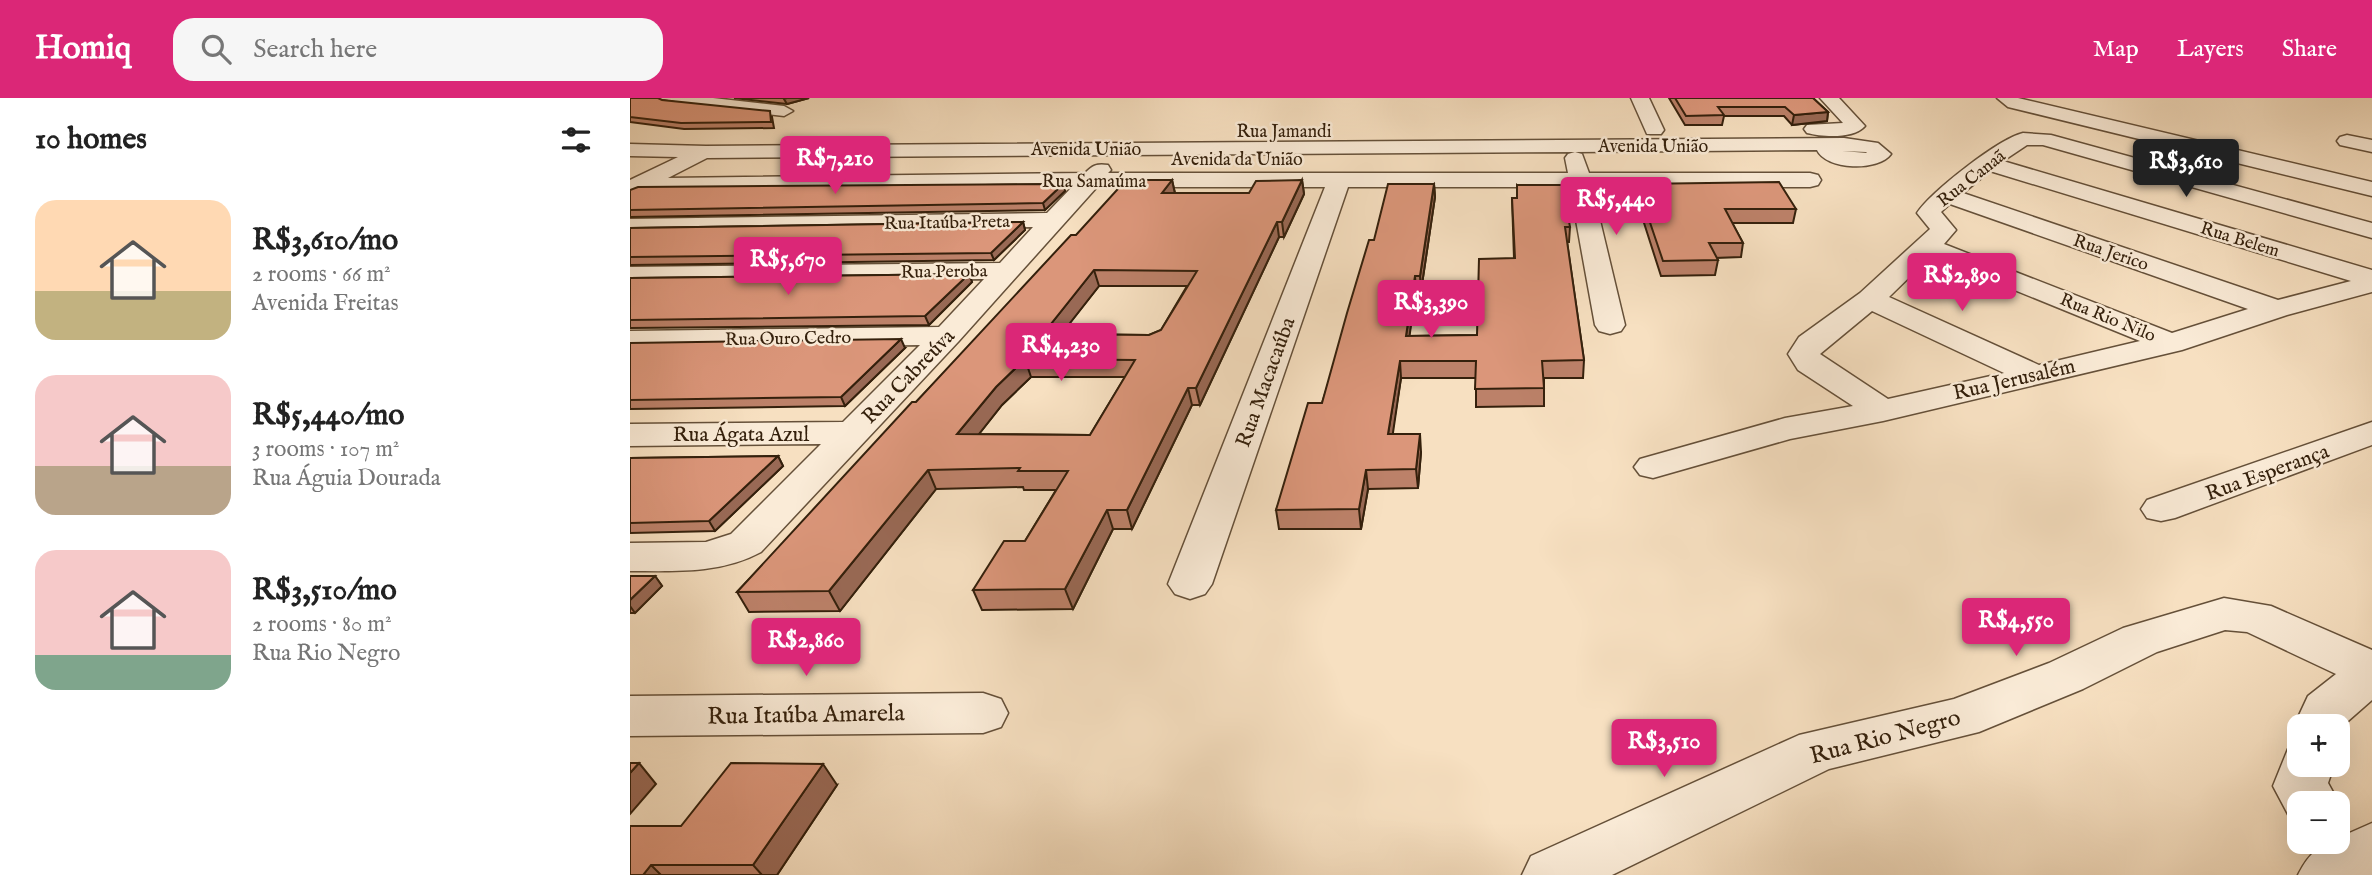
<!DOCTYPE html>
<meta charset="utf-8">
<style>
:root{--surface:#fff;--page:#f6f6f6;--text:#222;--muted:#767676;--accent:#db2777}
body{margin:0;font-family:"IM FELL English",serif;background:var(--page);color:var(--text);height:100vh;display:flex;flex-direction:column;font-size:26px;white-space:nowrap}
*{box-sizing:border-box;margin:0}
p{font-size:23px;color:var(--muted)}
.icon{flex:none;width:38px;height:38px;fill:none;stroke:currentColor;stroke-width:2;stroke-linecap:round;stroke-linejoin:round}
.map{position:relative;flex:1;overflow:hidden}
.sheet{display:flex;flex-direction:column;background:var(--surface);width:630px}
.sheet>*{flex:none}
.controls{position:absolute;left:1657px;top:616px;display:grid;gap:14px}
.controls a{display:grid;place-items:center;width:63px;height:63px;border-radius:14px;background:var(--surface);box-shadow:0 7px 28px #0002;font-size:35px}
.price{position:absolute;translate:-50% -60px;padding:0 16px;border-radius:7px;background:var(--accent);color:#fff;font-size:23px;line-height:46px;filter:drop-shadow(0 2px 4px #0008)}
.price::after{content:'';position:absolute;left:50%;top:42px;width:21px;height:16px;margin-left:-10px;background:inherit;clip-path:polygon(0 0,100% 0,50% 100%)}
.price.selected{background:#222;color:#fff}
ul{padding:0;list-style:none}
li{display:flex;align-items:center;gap:21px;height:175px;padding:0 35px}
li span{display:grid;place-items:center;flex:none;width:196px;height:140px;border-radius:21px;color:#555}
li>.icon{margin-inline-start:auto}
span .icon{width:84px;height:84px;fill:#fffc;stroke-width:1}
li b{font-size:30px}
h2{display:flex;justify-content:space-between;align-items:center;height:84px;padding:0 35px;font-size:30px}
header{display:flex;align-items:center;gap:42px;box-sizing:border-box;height:98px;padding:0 35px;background:var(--accent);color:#fff}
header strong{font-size:33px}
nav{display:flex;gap:38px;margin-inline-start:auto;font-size:24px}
.search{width:490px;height:63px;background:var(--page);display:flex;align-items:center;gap:18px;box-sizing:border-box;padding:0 24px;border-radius:21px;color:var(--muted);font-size:26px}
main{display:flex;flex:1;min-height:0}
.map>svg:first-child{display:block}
</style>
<header>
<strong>Homiq</strong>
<div class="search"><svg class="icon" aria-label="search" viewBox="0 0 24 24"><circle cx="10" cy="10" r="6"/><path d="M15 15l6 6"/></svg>Search here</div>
<nav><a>Map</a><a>Layers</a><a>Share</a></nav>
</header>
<main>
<section class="sheet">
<h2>10 homes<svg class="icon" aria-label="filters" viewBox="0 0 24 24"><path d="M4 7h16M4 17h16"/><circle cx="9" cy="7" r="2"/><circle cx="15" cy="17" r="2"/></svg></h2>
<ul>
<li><span style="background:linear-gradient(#ffd9b3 65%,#c2b280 0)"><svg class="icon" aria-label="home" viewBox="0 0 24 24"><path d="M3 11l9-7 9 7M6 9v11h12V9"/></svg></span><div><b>R$3,610/mo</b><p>2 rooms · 66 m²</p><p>Avenida Freitas</p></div></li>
<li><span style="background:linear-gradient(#f6c9c9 65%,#b9a48a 0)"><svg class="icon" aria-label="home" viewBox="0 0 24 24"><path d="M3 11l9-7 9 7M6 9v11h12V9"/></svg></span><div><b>R$5,440/mo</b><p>3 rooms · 107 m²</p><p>Rua Águia Dourada</p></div></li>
<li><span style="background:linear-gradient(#f6c9c9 75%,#7fa58c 0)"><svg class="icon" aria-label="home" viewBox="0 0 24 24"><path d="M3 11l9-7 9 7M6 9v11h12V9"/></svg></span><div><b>R$3,510/mo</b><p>2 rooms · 80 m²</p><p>Rua Rio Negro</p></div></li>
</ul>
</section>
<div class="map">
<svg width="1742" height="777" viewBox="0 0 1742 777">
<rect width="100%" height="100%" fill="#f7e0c1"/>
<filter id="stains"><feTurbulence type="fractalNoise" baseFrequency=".00286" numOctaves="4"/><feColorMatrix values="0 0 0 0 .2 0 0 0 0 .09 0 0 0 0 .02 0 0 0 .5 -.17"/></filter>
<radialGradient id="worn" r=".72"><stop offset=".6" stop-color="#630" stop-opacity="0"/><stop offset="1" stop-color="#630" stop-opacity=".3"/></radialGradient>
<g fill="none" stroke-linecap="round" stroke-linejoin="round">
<g stroke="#655039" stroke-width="3">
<path id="minor" d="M26,0H83L154,8L163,13L154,18L35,5Z
M1001,0H1019L1034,32L1031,36H1017Z
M1190,0H1209L1235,28C1224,41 1193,39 1177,35L1174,31L1177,27L1213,25Z
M1367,0H1388L1742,84V98L1378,9Z
M1393,35L1421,37L1742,125V140L1413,47H1397L1373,63L1742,172V194L1657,217L1552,252L1253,323L1160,341L1023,380L1010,377L1004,369L1010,361L1155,320L1223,308L1168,272L1158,256L1169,239L1230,195L1300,131L1287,115C1301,94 1368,41 1393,35ZM1360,73L1721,183L1648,202L1333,95ZM1320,106L1618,211L1542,235L1314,146L1326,132L1311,114ZM1301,158L1510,243L1409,267L1259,199ZM1242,213L1374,275L1258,301L1190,256Z
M1717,37L1742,42V54L1710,47L1707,43L1710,39Z
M1214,40L1248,45L1261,56C1248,74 1196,72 1187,52L945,54L952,56L959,75H1180L1188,77L1191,82L1188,87L1180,89H962L995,227L991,233L980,236L969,233L965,227L940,89H718L582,486L575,496L560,501L545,496L538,486L695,89H467L328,244L131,454C91,476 44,473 0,473V445L76,444L101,436L191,346L0,348V326L213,324L290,247L0,251V233L309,229L354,181L0,185V169L370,165L403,129L0,135V121L417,115L442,89L14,92L0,97V82L48,59L0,58V46L76,48ZM1212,53L1236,54L1237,55ZM945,54L938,56L935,60L938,75H478L481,72L478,67C466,65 462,68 455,75L38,80L77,60Z
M1742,324V347L1545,420L1531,423L1517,420L1511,411L1517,402Z
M1594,500L1641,508L1742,552V602L1718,623L1708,642V628H1670V638L1664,628L1678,598L1706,576L1617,534L1595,532L1527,554L1453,591L1349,634L1199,671L982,777H892L901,758L1169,637L1324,601L1419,565L1493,530Z
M353,595L371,601L378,615L371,629L353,635L0,638V598Z
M1670,648V667H1704L1698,685L1709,705H1670V725L1661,722L1643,688L1658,651Z
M1742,725V777H1668C1676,761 1688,744 1708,744V740Z"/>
</g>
<use href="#minor" fill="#faebd7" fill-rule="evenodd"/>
</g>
<path fill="#bc8169" stroke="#34200c" stroke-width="2" fill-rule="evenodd" d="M0,0L32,2L142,19L144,30L54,31L0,24Z
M104,0H179L157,6Z
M1039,0H1183L1198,14L1197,23L1162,27L1154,18H1094L1092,27H1055Z
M542,82L545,95H619L672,82L674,96L654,139H649L570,307H562L502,431H483L443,511L352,512L343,492L395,443L426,392H394L393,389L306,391L210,513L119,514L107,494L286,304L446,137ZM469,188H557L531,232L519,237L431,236ZM401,279H495L460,337L349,336L372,307Z
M433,86L435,93L415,112L0,119V92Z
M804,86L805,99L791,193H786L779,238L847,237L884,160L882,100H887V87L940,129L939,144H937L954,262L953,280H914V308L846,309V280H771L762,336L791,354L788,390L738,391L731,431H649L646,412L692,305L744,142Z
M1007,86L1166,111L1163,125H1102L1113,145L1111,159L1086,160L1088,162L1085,177L1031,178L1006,100Z
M393,124L395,132L364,162L0,167V130Z
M339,176L342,184L299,227L0,230V180Z
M0,245L275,250L215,308L0,311Z
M148,358L153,368L85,433L0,435V360Z
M0,478H25L32,488L5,515H0Z
M207,687L147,777H0L51,728Z"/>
<path fill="#996955" stroke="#34200c" stroke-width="2" d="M157,0H179L157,6L154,1Z
M1198,14L1197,23L1162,27L1164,17Z
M542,82L545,96L532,95Z
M672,82L674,96L654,139L652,124Z
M433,86L435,93L415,112L413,105Z
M804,86L805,99L791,193L790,178Z
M393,124L395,132L364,162L361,155Z
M647,124L649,139L570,307L566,290Z
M464,172L469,188L418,253L413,236Z
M339,176L342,184L299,227L295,218Z
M785,178L786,193L777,255L776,238Z
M271,241L275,250L215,308L211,299Z
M395,261L401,279L372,307L334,355L327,336L366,289Z
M770,263L771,280L760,355L758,336Z
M558,290L562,307L502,431L497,412Z
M790,336L791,354L788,390L786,371Z
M148,358L153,368L85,433L79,423Z
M298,372L306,391L210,513L199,493Z
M736,372L738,391L731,431L729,411Z
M477,412L483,431L443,511L435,491Z
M25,478L32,488L5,515L0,508V502Z
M9,665L26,686L0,716V675Z
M193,666L207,687L147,777H132L123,767Z
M21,767L31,777H13Z"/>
<path fill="#db967a" stroke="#34200c" stroke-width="2" fill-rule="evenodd" d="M0,0H28L32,2L140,13L141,24L51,25L0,19Z
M1045,0H1183L1198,14L1164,17L1155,9H1088L1094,17L1056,18Z
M496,82H542L532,95H619L626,83L672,82L652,124H647L566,290H558L497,412H477L435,491L343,492L374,443H395L438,373H388L390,370L298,372L199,493L107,494L282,304H286L441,137H446ZM464,172L567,173L531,232L519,237L413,236ZM395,261L505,262L460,337L327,336L366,289Z
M1149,84L1166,111H1095L1113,145H1079L1088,162L1033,163L1007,86Z
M433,86L413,105L0,112V92L8,89Z
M758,86H804L790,178H785L776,238L847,237L849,161L885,160L882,100H887V87H933L940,129H935L954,262L912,263L914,290L845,291L846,263H770L758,336H790L786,371L736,372L729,411L646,412L678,305H692L717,215L739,142H744Z
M393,124L361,155L0,159V130Z
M339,176L295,218L0,222V180Z
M271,241L211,299L0,302V245Z
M148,358L79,423L0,425V360Z
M0,478H25L0,502Z
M0,665H9L0,675Z
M101,665L193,666L123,767H21L13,777H0V728H51Z"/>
<g text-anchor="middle" stroke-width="5" stroke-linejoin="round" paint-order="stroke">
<g font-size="18" fill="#34200c" stroke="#faebd7">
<text x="654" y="39">Rua Jamandi</text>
<text x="1023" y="54">Avenida União</text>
<text x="456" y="57">Avenida União</text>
<text x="607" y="67">Avenida da União</text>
<text transform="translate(1341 80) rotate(-38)" y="6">Rua Canaã</text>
<text x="464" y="89">Rua Samaúma</text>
<text transform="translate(317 124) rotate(-1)" y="6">Rua Itaúba Preta</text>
<text transform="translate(1610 141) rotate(17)" y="6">Rua Belem</text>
<text transform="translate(1481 154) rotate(19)" y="6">Rua Jerico</text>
<text transform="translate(314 173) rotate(-1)" y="6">Rua Peroba</text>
<text transform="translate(1478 219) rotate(22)" y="6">Rua Rio Nilo</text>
<text transform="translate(158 240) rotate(-1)" y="6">Rua Ouro Cedro</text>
</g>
<g font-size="21" fill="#34200c" stroke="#faebd7">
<text transform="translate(278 278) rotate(-46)" y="7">Rua Cabreúva</text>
<text transform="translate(1384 281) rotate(-13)" y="7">Rua Jerusalém</text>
<text transform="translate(635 284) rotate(-70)" y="7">Rua Macacaúba</text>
<text x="111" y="343">Rua Ágata Azul</text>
<text transform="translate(1637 374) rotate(-20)" y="7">Rua Esperança</text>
</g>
<g font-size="24" fill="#34200c" stroke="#faebd7">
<text transform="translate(176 616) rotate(-1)" y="8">Rua Itaúba Amarela</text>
<text transform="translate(1255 638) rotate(-15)" y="8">Rua Rio Negro</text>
</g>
</g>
<rect width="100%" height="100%" filter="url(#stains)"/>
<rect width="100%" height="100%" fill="url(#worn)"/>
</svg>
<div class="controls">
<a>+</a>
<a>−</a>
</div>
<b class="price" style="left:205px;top:98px">R$7,210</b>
<b class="price selected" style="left:1556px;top:101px">R$3,610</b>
<b class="price" style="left:986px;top:139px">R$5,440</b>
<b class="price" style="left:158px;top:199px">R$5,670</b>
<b class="price" style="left:1332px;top:215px">R$2,890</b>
<b class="price" style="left:801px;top:242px">R$3,390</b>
<b class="price" style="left:431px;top:285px">R$4,230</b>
<b class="price" style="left:1386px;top:560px">R$4,550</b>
<b class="price" style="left:176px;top:580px">R$2,860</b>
<b class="price" style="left:1034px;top:681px">R$3,510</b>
</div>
</main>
